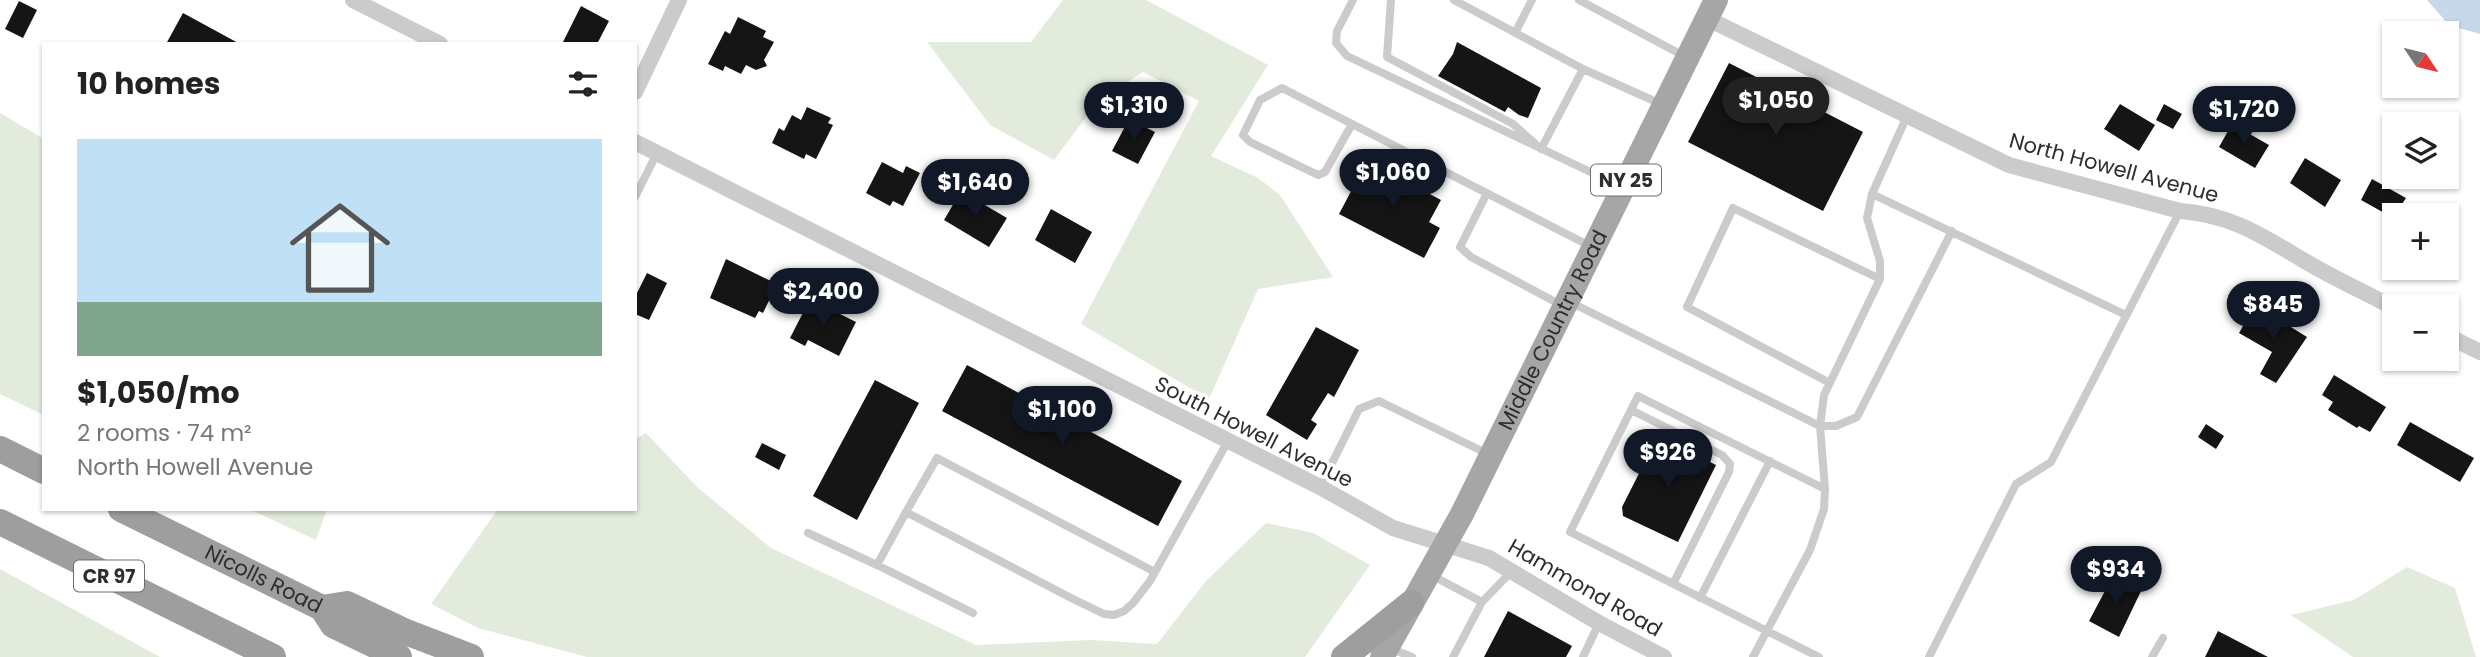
<!DOCTYPE html>
<meta charset="utf-8">
<style>
:root{--surface:#fff;--page:#f2f2f2;--text:#222;--muted:#767676;--line:#e0e0e0;--accent:#111827}
body{margin:0;font-family:Poppins,sans-serif;background:var(--page);color:var(--text);height:100vh;display:flex;flex-direction:column;font-size:26px;white-space:nowrap}
*{box-sizing:border-box;margin:0}
p{font-size:23px;color:var(--muted)}
.icon{flex:none;width:38px;height:38px;fill:none;stroke:currentColor;stroke-width:2;stroke-linecap:round;stroke-linejoin:round}
.map{position:relative;flex:1;overflow:hidden}
.panel{position:absolute;left:42px;top:42px;width:595px;height:469px;display:flex;flex-direction:column;background:var(--surface);border-radius:0px;box-shadow:0 2px 5px #0004}
.panel>*{flex:none}
.needle{width:46px;rotate:125deg}
.buttons{position:absolute;left:2382px;top:21px;display:grid;gap:14px}
.buttons a{display:grid;place-items:center;width:77px;height:77px;border-radius:0px;background:var(--surface);box-shadow:0 2px 5px #0004;font-size:35px}
.price{position:absolute;translate:-50% -60px;padding:0 16px;border-radius:24px;background:var(--accent);color:#fff;font-size:23px;line-height:46px;filter:drop-shadow(0 2px 4px #0008)}
.price::after{content:'';position:absolute;left:50%;top:42px;width:21px;height:16px;margin-left:-10px;background:inherit;clip-path:polygon(0 0,100% 0,50% 100%)}
.price.selected{background:#222;color:#fff}
ul{padding:0;list-style:none}
li{display:grid;align-content:center;gap:14px;height:371px;padding:0 35px}
li+li{border-top:2px solid var(--line)}
li span{display:grid;place-items:center;height:217px;border-radius:0px;color:#555}
li>.icon{margin-inline-start:auto}
span .icon{width:126px;height:126px;fill:#fffc;stroke-width:1}
li b{font-size:30px}
h2{display:flex;justify-content:space-between;align-items:center;height:84px;padding:0 35px;font-size:30px}
.map>svg:first-child{display:block}
</style>
<div class="map">
<svg width="2480" height="657" viewBox="0 0 2480 657">
<rect width="100%" height="100%" fill="#fff"/>
<path fill="#e2ebdc" d="M1063,0H1146L1268,65L1211,156L1258,178L1280,195L1333,277L1258,289L1209,399L1081,324L1199,101L1143,72L1098,101L1054,160L990,125L927,42H1031Z
M0,113L44,139V415L0,394Z
M646,433L697,487L771,548L976,645L1090,640L1157,644L1206,581L1266,523L1313,533L1370,565L1305,657H587L478,628L431,604L498,509H635V439Z
M249,509H327L316,540Z
M2407,567L2455,588L2476,657H2353L2291,615L2354,600Z
M0,569L160,657H0Z"/>
<path fill="#c8d8eb" d="M2427,0H2480V34L2449,25Z"/>
<path fill="#151515" d="M19,1L37,10L23,38L5,29Z
M581,6L609,21L597,44H562Z
M183,13L240,44H166Z
M738,17L766,31L763,37L774,42L764,60L767,66L756,70L746,65L741,74L725,66L723,71L708,64L725,31L730,34Z
M1457,42L1541,88L1528,118L1519,115L1508,107L1505,112L1438,76L1453,54Z
M1729,63L1863,132L1823,211L1688,142Z
M2120,104L2155,125L2139,151L2104,129Z
M2164,104L2182,114L2173,129L2156,120Z
M807,107L831,118L828,123L833,125L816,159L806,154L804,159L772,143L779,128L784,131L792,115L801,120Z
M1129,119L1155,132L1138,164L1112,151Z
M2232,124L2269,145L2255,168L2219,147Z
M2305,158L2341,180L2325,207L2290,183Z
M1367,161L1441,200L1429,222L1440,228L1424,258L1339,214Z
M882,162L903,173L906,166L920,173L903,206L893,201L890,206L866,193Z
M2372,179L2406,198L2402,204L2423,215H2388L2361,200Z
M961,191L1007,218L989,247L944,220Z
M1051,209L1092,232L1075,263L1035,240Z
M726,259L777,284L763,313L759,311L755,318L710,298Z
M647,273L667,283L649,320L635,314V297Z
M810,299L856,322L839,356L808,340L805,346L790,338Z
M2255,305L2307,337L2276,383L2260,374L2272,352L2239,333Z
M1316,327L1359,350L1334,397L1328,393L1311,420L1317,424L1307,440L1266,415Z
M967,365L1182,481L1158,526L942,411Z
M2334,375L2386,407L2370,432L2359,426L2357,428L2328,410L2333,402L2322,395Z
M875,380L919,403L857,520L813,496Z
M2410,422L2474,458L2460,482L2397,445Z
M2206,424L2224,436L2216,449L2198,437Z
M1658,436L1676,445L1678,441L1695,449L1692,453L1716,465L1678,542L1623,516L1622,507Z
M762,443L786,455L779,470L755,457Z
M2114,574L2142,589L2119,637L2089,621Z
M1508,611L1572,646L1566,657H1484Z
M2218,631L2268,657H2205Z"/>
<g fill="none" stroke-linecap="round" stroke-linejoin="round">
<path stroke="#cbcbcb" stroke-width="8" d="M1353,0L1337,31L1336,43L1347,56L1622,187
M1391,0L1387,57L1513,124L1541,149L1583,69
M1454,0L1583,69L1661,104
M1579,0L1684,56
M1515,33L1532,0
M1352,124L1325,172L1318,175L1250,142L1243,135L1260,100L1282,88L1590,246
M1487,193L1460,247L1471,257L1563,306
M1872,194L2126,315
M635,197L657,153
M1570,302L1820,426H1836L1857,417L1952,231
M1830,383L1687,307L1733,208L1880,279
M1631,410L1722,455L1730,464L1729,472L1673,584
M1320,487L1359,409L1379,401L1488,454
M906,512L877,565L973,613
M808,533L877,565
M1155,572L937,458L906,512L1073,599L1104,614L1114,615L1124,611L1133,603L1150,581L1228,441
M1431,575L1482,602
M1700,598L1770,461
M1392,649L1412,657
M1453,657L1482,602L1512,571
M1583,657L1599,623
M1753,657L1810,550L1824,509L1825,489L1820,426L1824,395L1880,279V261L1867,218L1872,194L1907,116
M1819,657L1570,532L1638,396L1825,489
M1929,657L2016,484L2051,462L2180,211
M2152,657L2163,638"/>
<path stroke="#cbcbcb" stroke-width="16" d="M353,0L440,44
M1706,18L2009,165L2180,211C2237,215 2269,241 2317,268C2342,282 2368,294 2394,308
M635,92L679,0
M635,142L1320,487L1393,528L1489,558L1599,623L1664,657
M2446,335L2480,352"/>
<path stroke="#a6a6a6" stroke-width="24" id="s1" d="M1382,657L1462,514L1716,0"/>
<g stroke="#9e9e9e" stroke-width="26">
<path d="M0,449L44,471"/>
<path id="s2" d="M121,509L322,608L333,625L399,657"/>
<path d="M0,522L273,657"/>
<path d="M322,608L347,604L406,632L471,657"/>
<path d="M1344,657L1411,603"/>
</g>
</g>
<g text-anchor="middle" stroke-width="7" stroke-linejoin="round" paint-order="stroke">
<g fill="#fff" stroke="#6d6d6d" stroke-width="2">
<rect x="1591" y="164.5" width="70" height="31" rx="5"/>
<rect x="74" y="560.5" width="70" height="31" rx="5"/>
</g>
<g font-size="19" font-weight="bold" fill="#2e2e2e">
<text x="1626" y="187">NY 25</text>
<text x="109" y="583">CR 97</text>
</g>
<g font-size="21" fill="#2e2e2e" stroke="#fff">
<text transform="translate(2114 168) rotate(15)" y="7">North Howell Avenue</text>
<text dy="7" stroke="none"><textPath href="#s1" startOffset="369">Middle Country Road</textPath></text>
<text transform="translate(1254 432) rotate(27)" y="7">South Howell Avenue</text>
<text dy="7" stroke="none"><textPath href="#s2" startOffset="159">Nicolls Road</textPath></text>
<text transform="translate(1585 588) rotate(30)" y="7">Hammond Road</text>
</g>
</g>
</svg>
<div class="buttons">
<a><svg class="needle" viewBox="-14 -14 28 28"><path d="M0-13l5 13h-10z" fill="#e53935"/><path d="M0 13l5-13h-10z" fill="#767676"/></svg></a>
<a><svg class="icon" aria-label="layers" viewBox="0 0 24 24"><path d="M12 4l9 5-9 5-9-5zM3 14l9 5 9-5"/></svg></a>
<a>+</a>
<a>−</a>
</div>
<b class="price selected" style="left:1776px;top:137px">$1,050</b>
<b class="price" style="left:1134px;top:142px">$1,310</b>
<b class="price" style="left:2244px;top:146px">$1,720</b>
<b class="price" style="left:1393px;top:209px">$1,060</b>
<b class="price" style="left:975px;top:219px">$1,640</b>
<b class="price" style="left:823px;top:328px">$2,400</b>
<b class="price" style="left:2273px;top:341px">$845</b>
<b class="price" style="left:1062px;top:446px">$1,100</b>
<b class="price" style="left:1668px;top:489px">$926</b>
<b class="price" style="left:2116px;top:606px">$934</b>
<section class="panel">
<h2>10 homes<svg class="icon" aria-label="filters" viewBox="0 0 24 24"><path d="M4 7h16M4 17h16"/><circle cx="9" cy="7" r="2"/><circle cx="15" cy="17" r="2"/></svg></h2>
<ul>
<li><span style="background:linear-gradient(#bfe0f5 75%,#7fa58c 0)"><svg class="icon" aria-label="home" viewBox="0 0 24 24"><path d="M3 11l9-7 9 7M6 9v11h12V9"/></svg></span><div><b>$1,050/mo</b><p>2 rooms · 74 m²</p><p>North Howell Avenue</p></div></li>
</ul>
</section>
</div>
